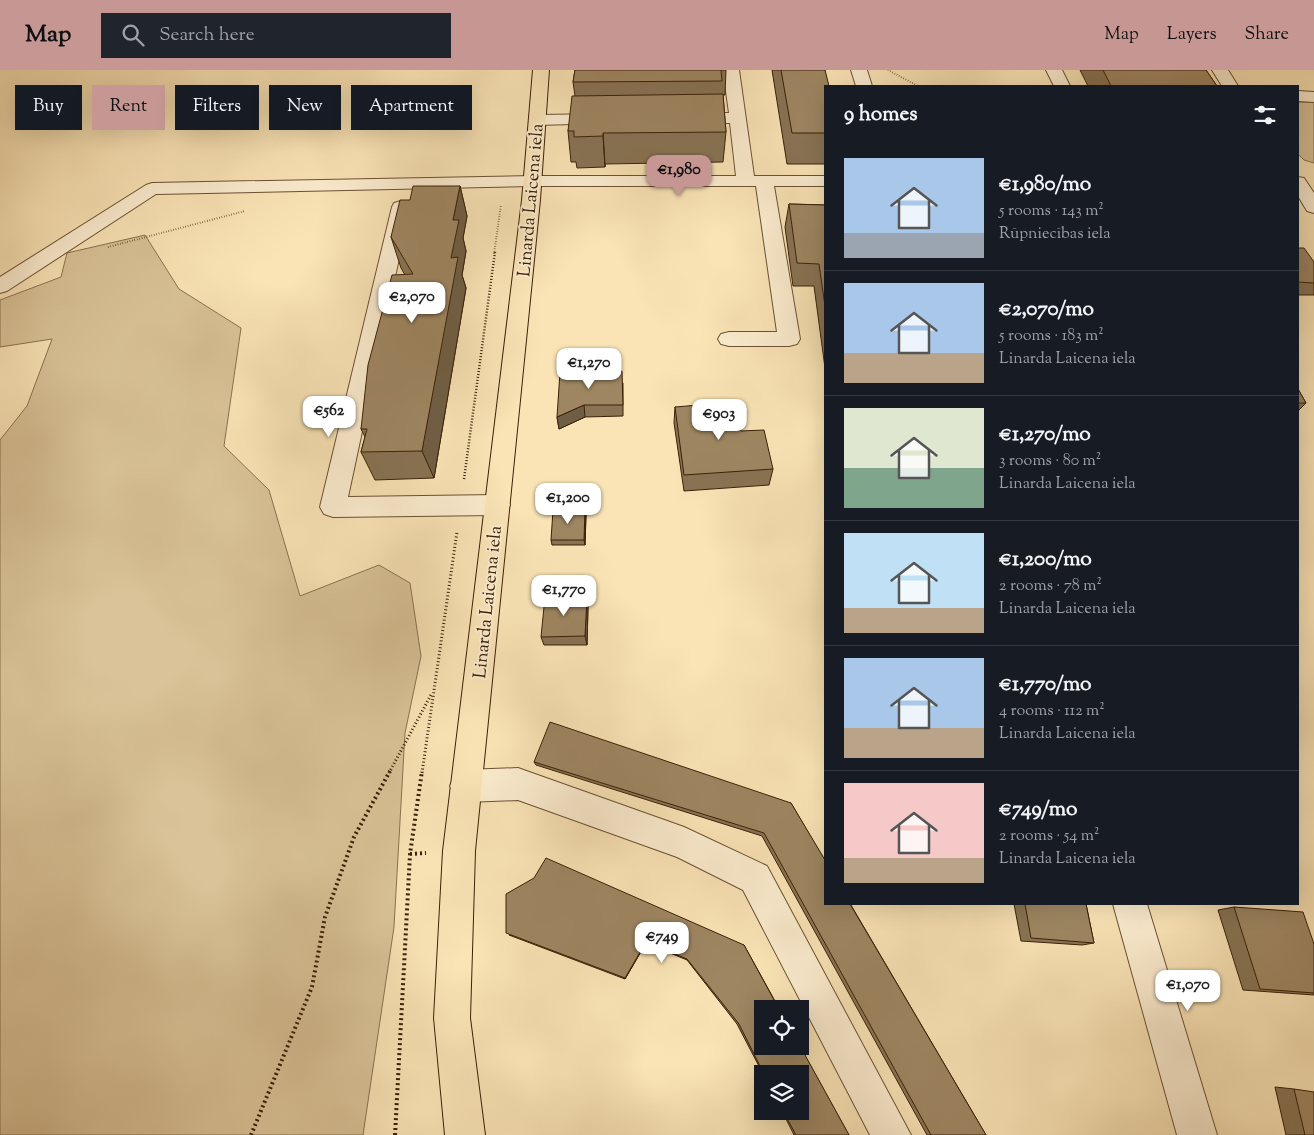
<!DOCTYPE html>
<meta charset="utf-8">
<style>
:root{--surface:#171b24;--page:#20242c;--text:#f1f3f6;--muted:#9ea1a6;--line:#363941;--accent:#c59692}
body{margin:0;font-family:"Sorts Mill Goudy",serif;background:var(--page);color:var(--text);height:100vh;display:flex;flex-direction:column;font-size:19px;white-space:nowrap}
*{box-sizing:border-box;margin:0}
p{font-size:16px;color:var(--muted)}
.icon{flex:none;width:28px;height:28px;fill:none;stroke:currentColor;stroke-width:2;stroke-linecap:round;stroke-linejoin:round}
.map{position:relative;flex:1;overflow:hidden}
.drawer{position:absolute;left:824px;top:15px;width:475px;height:820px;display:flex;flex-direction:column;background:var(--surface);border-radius:0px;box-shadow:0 5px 20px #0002}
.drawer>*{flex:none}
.banner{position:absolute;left:15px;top:15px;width:475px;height:45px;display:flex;gap:10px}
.fabs{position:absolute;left:754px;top:930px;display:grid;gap:10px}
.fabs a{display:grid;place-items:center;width:55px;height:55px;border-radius:0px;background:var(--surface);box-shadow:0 5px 20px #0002;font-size:25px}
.price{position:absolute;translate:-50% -42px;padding:0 11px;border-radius:10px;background:#fff;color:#222;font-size:16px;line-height:32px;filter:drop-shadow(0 1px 2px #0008)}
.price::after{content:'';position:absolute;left:50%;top:30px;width:15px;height:11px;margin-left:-8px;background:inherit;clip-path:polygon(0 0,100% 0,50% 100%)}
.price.active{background:var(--accent);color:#111}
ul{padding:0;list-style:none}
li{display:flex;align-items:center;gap:15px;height:125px;padding:0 20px}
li+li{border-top:1px solid var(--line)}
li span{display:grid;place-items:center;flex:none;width:140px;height:100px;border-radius:0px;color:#555}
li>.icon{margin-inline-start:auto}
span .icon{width:60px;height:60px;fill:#fffc;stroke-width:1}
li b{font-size:21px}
h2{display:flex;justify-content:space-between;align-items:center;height:60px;padding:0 20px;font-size:21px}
.chip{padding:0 18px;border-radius:0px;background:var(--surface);box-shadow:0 5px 20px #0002;font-size:18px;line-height:45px}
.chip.active{background:var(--accent);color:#111}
header{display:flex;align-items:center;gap:30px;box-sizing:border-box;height:70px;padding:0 25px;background:var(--accent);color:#111}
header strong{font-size:24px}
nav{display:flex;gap:28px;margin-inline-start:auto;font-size:18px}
.search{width:350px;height:45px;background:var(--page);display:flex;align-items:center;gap:12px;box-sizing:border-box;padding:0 18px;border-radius:0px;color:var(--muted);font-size:19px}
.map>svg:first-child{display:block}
</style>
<header>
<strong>Map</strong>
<div class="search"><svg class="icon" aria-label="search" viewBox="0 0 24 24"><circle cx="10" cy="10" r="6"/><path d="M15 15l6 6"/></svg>Search here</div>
<nav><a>Map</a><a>Layers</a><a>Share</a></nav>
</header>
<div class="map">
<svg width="1314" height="1065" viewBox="0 0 1314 1065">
<rect width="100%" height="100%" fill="#fae4b6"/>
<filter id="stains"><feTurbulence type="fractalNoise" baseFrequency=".004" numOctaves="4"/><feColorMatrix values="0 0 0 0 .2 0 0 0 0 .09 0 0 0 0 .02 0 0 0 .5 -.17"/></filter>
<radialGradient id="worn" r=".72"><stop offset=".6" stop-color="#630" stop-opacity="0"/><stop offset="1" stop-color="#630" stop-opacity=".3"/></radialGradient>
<path fill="#dac398" stroke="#8a724f" d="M1298,32H1314V93L1304,90L1298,84Z
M145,165L179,219L241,258L224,376L269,420L300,526L379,495L410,513L421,586L405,663L394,857L363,1065H0V370L27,336L52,269L0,277V230L61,207L67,183Z"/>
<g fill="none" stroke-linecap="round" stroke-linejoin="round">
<g stroke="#6b5132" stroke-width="2">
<path id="minor" d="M723,0H739L754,106H825V116H774L800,269L797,274L789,276H729L721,274L718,269L721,264L729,262H777L756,116H533L156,124L7,221L0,223V207L146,115L152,113L533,106H736L730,53H686L680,52L678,48L680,44L686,43H729Z
M851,0H867L872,16H856Z
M1046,0H1062L1070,16H1054Z
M1212,0H1228L1238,16H1222Z
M1298,21L1314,22V32L1298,31Z
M606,44L612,45L614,49L612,53L537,55L531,54L529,50L531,46L537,45Z
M1298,107L1304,108L1314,123V143L1307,141L1298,126Z
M401,131L408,133L410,137L348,427L497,425L506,428L510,435L506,442L497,445L333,447L324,444L320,437L392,137L394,133Z
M518,698L684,757L767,796L911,1065H870L743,820L677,787L518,730L466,732L455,727L450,716L455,705L466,700Z
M1113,834H1147L1217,1065H1177Z"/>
</g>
<g stroke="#3b2006" stroke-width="2">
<path id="major" d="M533,0H549L540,130L475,781L470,948L485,1065H445L434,948L443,781L522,130Z"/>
</g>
<path stroke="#3b2006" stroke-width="2" stroke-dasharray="0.5 2" stroke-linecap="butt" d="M888,0L918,16
M108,177L245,141
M494,184L501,135"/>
<path stroke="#3b2006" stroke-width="2.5" stroke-dasharray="1 2" stroke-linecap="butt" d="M464,409L495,182"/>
<path stroke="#3b2006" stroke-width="3" stroke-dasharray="1 2.5" stroke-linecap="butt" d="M389,703L432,623
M422,703L457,462"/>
<path stroke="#3b2006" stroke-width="4" stroke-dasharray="2 3" stroke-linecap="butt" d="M410,784L426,783
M251,1065L312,917L325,847L354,767L390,701
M395,1065L410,784L422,701"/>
<use href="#minor" fill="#fcedd0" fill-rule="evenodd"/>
<use href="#major" fill="#fae4b6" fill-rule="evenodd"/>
</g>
<path fill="#887354" stroke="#3b2006" d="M575,0H726L725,25H723L726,62L723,92L605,94V97L577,98L576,92H571L568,61L575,26L573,12Z
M772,0H825V94H787Z
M1080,0H1206L1217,16H1088Z
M460,116L467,146L463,168L466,181L462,205L466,218L434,408L375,410L361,382L365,367L361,359L405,205L401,198L391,167L410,130Z
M789,134L825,135V298L814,216H793L785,157Z
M1298,178L1314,192V225H1298Z
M623,313V346L585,347L559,359L557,347Z
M1298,319L1306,333L1298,341Z
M675,337L741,361L773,399L769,415L684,421L674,353Z
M586,445L585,475H552L551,470Z
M587,528L588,537L587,575H544L541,567Z
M534,692L791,733L986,1065H927L762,766L536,695Z
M1014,834H1086L1094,873L1082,875L1021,871Z
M1234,837L1314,874V925L1243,920L1218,840Z
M509,865L744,875L849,1065H794L782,1041H800V1004H763L737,954L687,890L646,873L625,909Z
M1275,1017L1294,1019L1314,1065H1286Z"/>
<path fill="#6f5e45" stroke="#3b2006" d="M603,63L605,94V97L603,66Z
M460,116L467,146L463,168L466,181L462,205L466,218L434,408L422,381L453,150Z
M584,335L585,347L559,359L557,347Z
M585,440L586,445L585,475L584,470Z
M587,528L588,537L587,575L585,566Z
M646,872V873L625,909V908Z"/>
<path fill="#9e8662" stroke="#3b2006" d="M575,0H721L722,11L573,12Z
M781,0H825L829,16H825V63H792Z
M1103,0H1206L1217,16H1111Z
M723,24L726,62L603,63V66L574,67V61H568L572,26Z
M413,116H460L453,150H459L451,188L458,187L422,381L361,382L367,359H361L368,295L392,205L413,204L391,167L400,130H410Z
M789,134L825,135V236L819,194L797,193Z
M1298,178H1304L1314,192V213L1298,212Z
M622,301L623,335H584L557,347L560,302Z
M1298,319L1306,333H1298Z
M735,332L741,361L764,360L773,399L684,405L675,337Z
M553,440H585L584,470H551Z
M545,527L587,528L585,566L541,567Z
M550,652L791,733L825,790V834H850L986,1065H931L764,763L534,692Z
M546,788L744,875L779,939H762V976H800L849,1065H796L783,1041H800V1004H764L739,954L687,889L646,872L625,908L506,863V824L534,808Z
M1025,834H1086L1094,873L1031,868Z
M1234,837L1303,842L1314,874V923L1260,919Z
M1294,1019L1314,1022V1065H1305Z"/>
<g text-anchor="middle" stroke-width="4" stroke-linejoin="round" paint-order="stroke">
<g font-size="18" fill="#3b2006" stroke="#fcedd0">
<text transform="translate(530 130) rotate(-85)" y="6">Linarda Laicena iela</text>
<text transform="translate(487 532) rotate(-84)" y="6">Linarda Laicena iela</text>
</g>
</g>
<rect width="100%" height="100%" filter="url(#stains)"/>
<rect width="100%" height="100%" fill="url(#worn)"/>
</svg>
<div class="fabs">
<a><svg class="icon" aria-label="locate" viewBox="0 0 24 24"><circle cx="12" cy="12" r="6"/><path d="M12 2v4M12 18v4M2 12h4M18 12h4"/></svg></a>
<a><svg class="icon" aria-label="layers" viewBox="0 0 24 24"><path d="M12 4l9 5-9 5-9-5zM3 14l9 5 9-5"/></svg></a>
</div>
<b class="price active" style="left:679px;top:127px">€1,980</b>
<b class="price" style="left:412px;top:254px">€2,070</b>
<b class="price" style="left:589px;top:320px">€1,270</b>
<b class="price" style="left:329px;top:368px">€562</b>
<b class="price" style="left:719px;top:371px">€903</b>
<b class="price" style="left:568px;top:455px">€1,200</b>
<b class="price" style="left:564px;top:547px">€1,770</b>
<b class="price" style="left:662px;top:894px">€749</b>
<b class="price" style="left:1188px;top:942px">€1,070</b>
<div class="banner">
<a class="chip">Buy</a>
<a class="chip active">Rent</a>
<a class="chip">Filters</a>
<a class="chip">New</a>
<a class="chip">Apartment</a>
</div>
<section class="drawer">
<h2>9 homes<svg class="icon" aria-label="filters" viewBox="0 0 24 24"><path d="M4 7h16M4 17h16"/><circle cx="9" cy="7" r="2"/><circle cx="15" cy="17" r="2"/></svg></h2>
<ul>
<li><span style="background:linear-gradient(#a9c7e8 75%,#9aa5b1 0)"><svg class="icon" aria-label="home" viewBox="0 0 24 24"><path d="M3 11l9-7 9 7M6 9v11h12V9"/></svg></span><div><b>€1,980/mo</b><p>5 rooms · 143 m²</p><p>Rūpniecības iela</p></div></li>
<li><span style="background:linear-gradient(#a9c7e8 70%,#b9a48a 0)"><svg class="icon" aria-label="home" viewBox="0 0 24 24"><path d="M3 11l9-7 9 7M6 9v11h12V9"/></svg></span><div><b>€2,070/mo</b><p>5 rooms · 183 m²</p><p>Linarda Laicena iela</p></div></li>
<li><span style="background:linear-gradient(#dfe7d0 60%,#7fa58c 0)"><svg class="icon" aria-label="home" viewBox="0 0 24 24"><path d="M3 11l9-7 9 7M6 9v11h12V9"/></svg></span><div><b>€1,270/mo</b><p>3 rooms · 80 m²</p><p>Linarda Laicena iela</p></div></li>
<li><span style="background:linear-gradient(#bfe0f5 75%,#b9a48a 0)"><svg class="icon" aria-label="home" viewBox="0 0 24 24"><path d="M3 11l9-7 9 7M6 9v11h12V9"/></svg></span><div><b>€1,200/mo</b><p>2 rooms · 78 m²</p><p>Linarda Laicena iela</p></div></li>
<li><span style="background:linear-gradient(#a9c7e8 70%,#b9a48a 0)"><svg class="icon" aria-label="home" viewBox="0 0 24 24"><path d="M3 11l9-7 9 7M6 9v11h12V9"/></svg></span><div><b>€1,770/mo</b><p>4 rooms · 112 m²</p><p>Linarda Laicena iela</p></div></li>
<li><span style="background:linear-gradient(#f6c9c9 75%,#b9a48a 0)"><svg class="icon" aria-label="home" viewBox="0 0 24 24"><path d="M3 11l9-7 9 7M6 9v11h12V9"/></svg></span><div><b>€749/mo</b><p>2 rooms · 54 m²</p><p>Linarda Laicena iela</p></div></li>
</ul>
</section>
</div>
